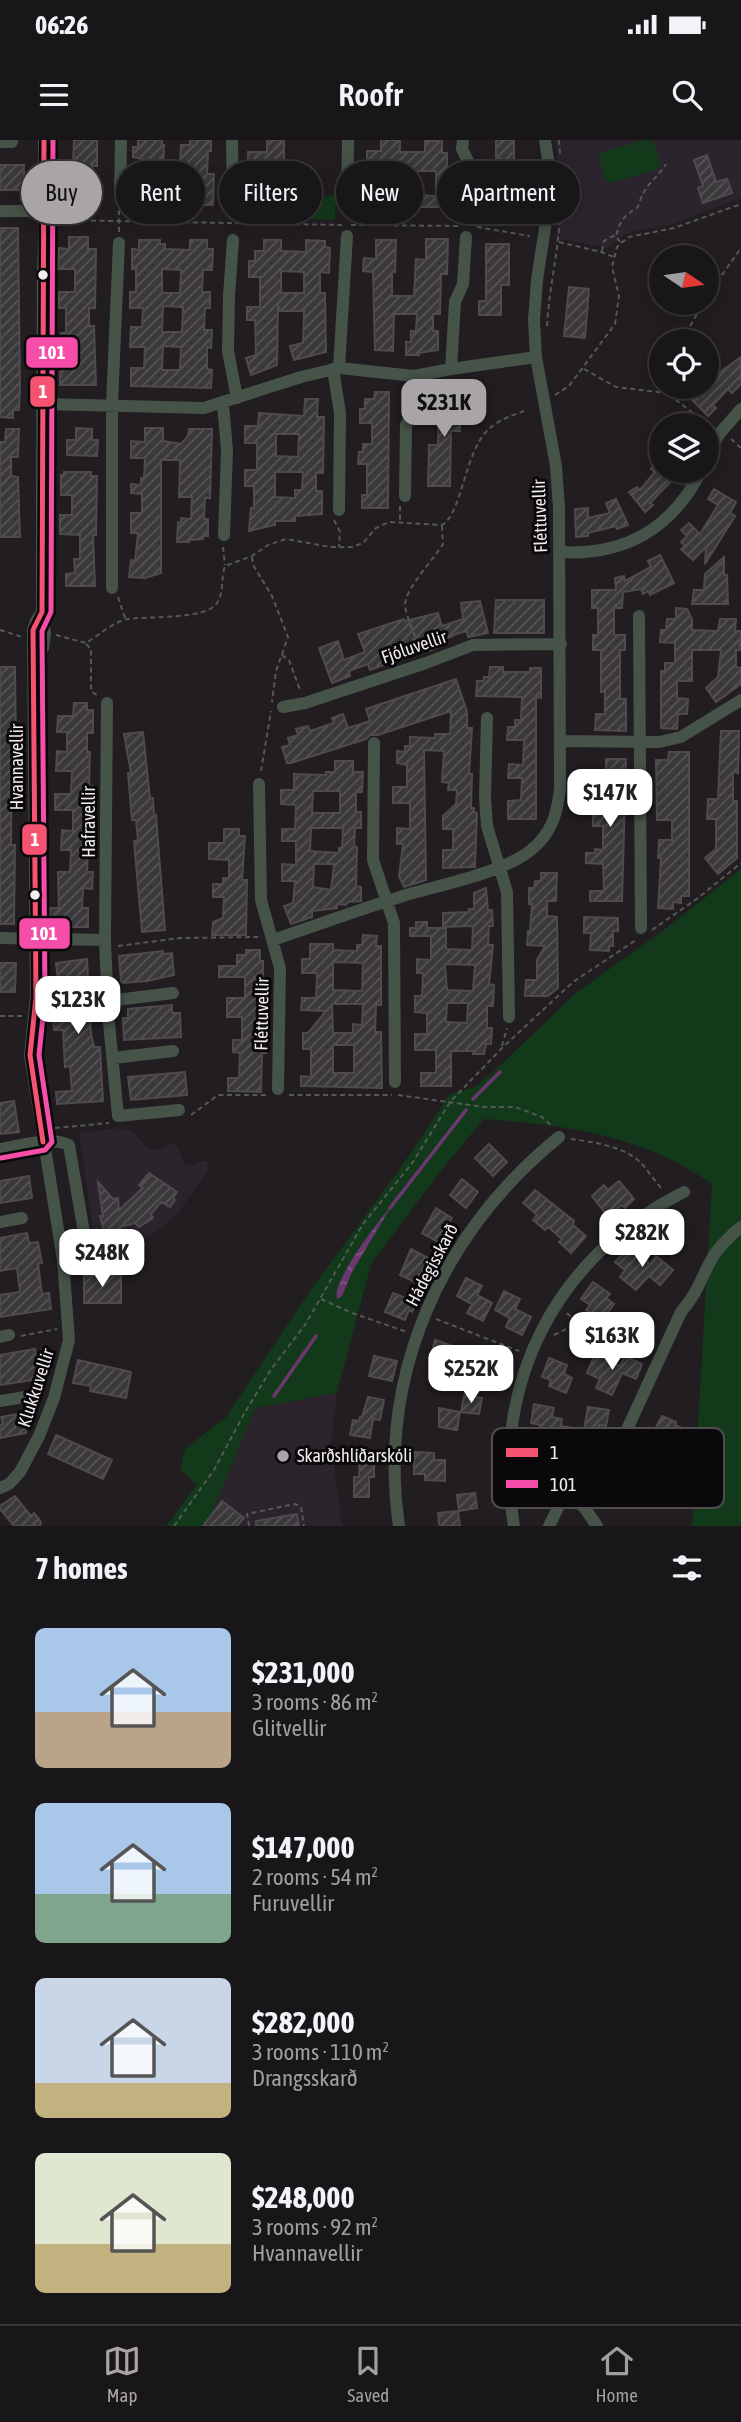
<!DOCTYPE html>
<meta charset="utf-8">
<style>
:root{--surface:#191619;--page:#221f22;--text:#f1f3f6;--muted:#9f9fa2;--line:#373538;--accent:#a8a4a8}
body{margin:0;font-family:"Asap Condensed",sans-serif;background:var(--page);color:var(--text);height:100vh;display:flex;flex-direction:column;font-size:26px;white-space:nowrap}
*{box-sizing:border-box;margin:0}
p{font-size:23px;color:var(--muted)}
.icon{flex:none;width:38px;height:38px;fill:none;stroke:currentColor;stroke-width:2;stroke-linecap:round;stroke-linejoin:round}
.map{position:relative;height:1386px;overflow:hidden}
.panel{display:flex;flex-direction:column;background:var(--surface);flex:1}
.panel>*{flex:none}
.top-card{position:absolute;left:21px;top:21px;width:700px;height:63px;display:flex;gap:14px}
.needle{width:46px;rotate:103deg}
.buttons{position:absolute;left:649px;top:105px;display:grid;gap:14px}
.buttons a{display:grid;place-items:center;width:70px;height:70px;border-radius:50%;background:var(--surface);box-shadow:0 4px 18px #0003,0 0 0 2px var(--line);font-size:35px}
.price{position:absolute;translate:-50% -60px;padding:0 16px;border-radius:14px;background:#fff;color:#222;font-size:23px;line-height:46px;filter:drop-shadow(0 2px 4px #0008)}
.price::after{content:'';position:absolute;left:50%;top:42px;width:21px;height:16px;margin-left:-10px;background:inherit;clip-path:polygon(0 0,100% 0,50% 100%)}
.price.selected{background:var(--accent);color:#111}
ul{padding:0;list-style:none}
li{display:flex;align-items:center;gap:21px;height:175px;padding:0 35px}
li span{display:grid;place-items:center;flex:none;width:196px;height:140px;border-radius:10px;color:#555}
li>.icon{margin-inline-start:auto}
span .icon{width:84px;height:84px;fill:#fffc;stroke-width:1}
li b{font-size:30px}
h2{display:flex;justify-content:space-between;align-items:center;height:84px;padding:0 35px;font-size:30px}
.tag{padding:0 24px;border-radius:32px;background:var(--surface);box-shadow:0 4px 18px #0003,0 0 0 2px var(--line);font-size:24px;line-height:63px}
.tag.selected{background:var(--accent);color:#111}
.status{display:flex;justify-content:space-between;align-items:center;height:49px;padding:0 35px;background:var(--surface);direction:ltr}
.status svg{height:19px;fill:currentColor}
header{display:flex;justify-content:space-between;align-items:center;height:91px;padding:0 35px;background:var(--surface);font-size:32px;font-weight:600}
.dock{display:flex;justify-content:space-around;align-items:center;height:98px;border-top:2px solid var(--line);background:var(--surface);font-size:19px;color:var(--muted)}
.dock a{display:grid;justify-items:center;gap:4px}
.dock .selected{color:var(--accent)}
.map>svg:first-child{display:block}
</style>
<div class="status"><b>06:26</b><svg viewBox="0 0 49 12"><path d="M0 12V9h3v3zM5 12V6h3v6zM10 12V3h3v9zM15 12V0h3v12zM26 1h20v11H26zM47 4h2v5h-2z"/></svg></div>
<header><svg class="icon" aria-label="menu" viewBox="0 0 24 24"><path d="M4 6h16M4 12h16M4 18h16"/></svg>Roofr<svg class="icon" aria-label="search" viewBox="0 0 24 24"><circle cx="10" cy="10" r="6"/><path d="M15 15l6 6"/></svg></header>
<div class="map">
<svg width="741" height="1386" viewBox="0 0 741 1386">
<defs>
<pattern id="water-waves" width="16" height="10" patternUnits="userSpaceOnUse" patternTransform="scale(1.75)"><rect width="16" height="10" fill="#6c3771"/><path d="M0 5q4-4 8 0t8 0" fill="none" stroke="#815486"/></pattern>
<pattern id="building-hatch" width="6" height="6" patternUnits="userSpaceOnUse" patternTransform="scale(1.75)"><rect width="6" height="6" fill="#3a383b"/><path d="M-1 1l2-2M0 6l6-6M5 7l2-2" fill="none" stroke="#575558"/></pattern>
</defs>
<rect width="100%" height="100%" fill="#211d21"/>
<path fill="#2c242d" d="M555,0H741V58L670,85L637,90L624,95L607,108L556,98L561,50Z
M121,988L132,991L149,1009L157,1010L170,1004L176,1005L185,1024L193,1026L201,1021H207L208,1030L176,1076L129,1112L97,1116L79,993Z
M337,1253L331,1304L342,1386H178L255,1268Z"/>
<path fill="#123919" d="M644,0L653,1L661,24L659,29L610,43L605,40L599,17L600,13Z
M336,54L335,80L310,79C312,63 320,57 336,54Z
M741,729V1386H692L712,1044C643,995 566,985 484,979L439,1033L371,1124L337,1253L255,1268L206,1386H166L197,1345L180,1329L185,1309L226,1277L310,1151L399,1030L450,954L475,947L492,933L576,853L661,792Z"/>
<path fill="url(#water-waves)" d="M392,1065L352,1132L342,1156L337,1159C331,1142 380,1079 392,1065Z"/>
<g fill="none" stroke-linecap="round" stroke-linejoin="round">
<path stroke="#6c3771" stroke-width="3.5" d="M473,959L500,932
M390,1068L466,970
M274,1256L316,1196"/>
</g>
<path fill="url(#building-hatch)" stroke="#4e4a4e" stroke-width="2" fill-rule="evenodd" d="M74,0H97V26H92L91,54H68V25H73Z
M138,0H162V5H164L162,60L131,57L132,37H145L146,20L133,17V7H138Z
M190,0H211V11H208L207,34H214L213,65H190V62L180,61V47L190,48V24H180L181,5H190Z
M267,0H284V68L253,67V52H267V30H248V12H267Z
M381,0H400V12H425V1H442V13H447V40H455L454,67H420V55L436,56V31H408V62H394V68L374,67V31H367V11H381Z
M496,0H514V34L522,35V74H500L501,18H496Z
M707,15L716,42L727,39L732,53L703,63L698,48L703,46L694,20Z
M0,25H24V50H0Z
M0,88H18L20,248L19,270H13V278L0,277Z
M69,97H88V109H96L95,168H89V186H94L96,245H60L61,193H66V168H59V152H75V129H58L59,108L69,109Z
M426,99H448L447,134H441L440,174H433V191H438V210L419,213V215H406V202H411V191H416L417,174H394L393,211L375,210L373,132L363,131L364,118L376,119V100H396L395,132H392V156H414L416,119L426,120Z
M139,100H160V104H165V109L190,110V100H207V109H213L212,130H203L202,152H210V168H205L204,190H212L211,208L207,207V229L212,230L211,248L131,246V228H144L145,207H130L131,187H142L143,168H130V152H136V129H132V109L139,110ZM162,129L181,130L180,153H162ZM163,166L183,167L182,192H162ZM163,206L181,207L180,230H162Z
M264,100H281V111L306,112V100L325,101V107L330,108L329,133L320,132V153H325L326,212L294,220L290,206L303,203L304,171H280L278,165L277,225L251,235L246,218L256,215L255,180H247V167H260V137H249V121H255V111H264ZM281,131L304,132V153H281Z
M486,104H509V145H501V175H479V161H486Z
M569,147L589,149L585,198L564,196Z
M741,217V244L732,253L728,249L713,265L716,268L708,276L692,260L699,252L703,256L719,239L716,235Z
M439,251H461L460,291H451L450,346H428L429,305H438Z
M375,252H389L388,368H362V355H367V324H358L359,312H363V304H372V283H360V269H365V259H374Z
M305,259H318L317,277H324L323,333H316V351H322V374L295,376V381H275V385L249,391L251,368H254V346H245V330H257V303H245V286H258L259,273L304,276ZM276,294H299L298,317L276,316ZM275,332H303L302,350H295V358L275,357Z
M76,288L92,289V300H98L97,316L67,315V300H76Z
M145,288H163V301L181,304L188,296L189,289H212L210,358H205L204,379H208V396H203V399L189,400V402H177L178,382L181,383V378L191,379L192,357H179L180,320H161V433L145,438L129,437L131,420L135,421L138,393H131V373H142V354L131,353V344L141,345V338H144L145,318H131V301L145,302Z
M6,289H19L18,317H11V336L18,337L20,397H0V302H5Z
M662,309V331H681L650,363L653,365L645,372L629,352L637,347L640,350L655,332L651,329Z
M64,332H91V336H97L96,395H93L95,446H66V434L75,433L74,419H80V395L60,394V375H72V355H61V335H64Z
M714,349L736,362L730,373L735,376L705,424L706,407L693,420L681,409L685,406L681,402L687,396L681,390L689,383L700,394L718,365L708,359Z
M616,359L628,385L617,389L616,386L588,393V396L576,397L575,369L588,368V378L610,373L606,363Z
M660,415L674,443L650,455L648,451L643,454L641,449L623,452L622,468H614V495H625V510H620V559H626V591L595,590L596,574H605V552H601V510H593V495H598V468H592V450H616L615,438L624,436L625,441L651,427L648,421Z
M724,417V435H727L728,464H692L694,450H704L705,434Z
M496,460H544V493H494Z
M480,461L488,493L468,497L467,491L456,494L446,499L448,503L430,511L429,509L370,530L368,524L349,531L350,536L332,543L319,508L338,501L344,520L365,512L358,494L404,479L405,481L438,473L442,486L463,479L461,463Z
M676,468L687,469L692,479V490L718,491L720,479H736L735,491H741L740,510H736V527L741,528V544L716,562L706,548L718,537L721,510H692V541H677V558L688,559L687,574H678L677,589L661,588V531H665V523H675V503L660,502L661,490H666L667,479H676Z
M0,527H15L16,612H12L11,705H15L14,784H0Z
M490,527H503V532H530V528H541V558L536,557V679H508V661L521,660L522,638H508L509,624L523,625L524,600H507L508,587H515V580H521L522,557L476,556L477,541H483L484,537H489Z
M456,539L467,572V588H472L469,634H472L471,668H474V672L477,673L475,727L443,728V710H453V689H443V676L456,664L457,650H448L449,643L442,642L444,611L424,610L426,740L404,747L399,736L403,704H397V688L410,689V663H393V647H407V625L397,623V611L405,612V606H410V597L435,598V594H450L451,571L378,595H370L366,599L291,623H287L282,607L290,605L288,598L298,595L296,589L308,586L310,591L334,583L332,578L343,574L348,588L370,581L366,569Z
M74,563H87V570H93V593H87V612H90L89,646H93L92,671L89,670V689L92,690V711H88L87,732H93L92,749L83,748L82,768H88V787H49V768H59L58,732H70L71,710H61L62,690L73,691V670H55V654H71L72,631H56L57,611L67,612V592H57L58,576H73Z
M721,591H739L738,633L733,632V661H737V718L718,734L705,718L716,709V679H707L708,659H718Z
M143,592L150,658H153L154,675H156L165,790L142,792L134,701L138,700L136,680H132L128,633H131L124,594Z
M669,612H689V756H681V763L673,762V769L658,768L661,718H658L659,700H672V680H657L656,620H668Z
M606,619H626L622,761H590V751H604L603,724L586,723V713H595V709L603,710V686H593V669H595V636H606Z
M335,621H353V632H363L362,652H356V672H361V688H355L354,706L357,707L356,746L361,747V761L348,762L346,765L337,764V768L312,771V777L291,784L284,766L293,763L295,741H282V724L296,725V701H282V689H295L296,665L281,664V650H294V634L326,635V632H335ZM313,651H340V673H312ZM311,688H343L342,708H339V713L310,711ZM314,724H334L331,750L313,747Z
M224,689H239V696H245L242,740H247L246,795H212L213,782L223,778L224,757H213V744H223V738H229V720L209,719V703H224Z
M541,733H557L556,761H547V776L557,777L558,848L548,856H525L526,840H537V820L545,806L527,805L528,791H530L532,764H529V748H534L535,741H541Z
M486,748L488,770H492L493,786H489L488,805H493L489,844L494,845L493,866H487V888H492L491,904H486L484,914H473V911H451V946H421V933H436V910H415V894H427V873L415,872V856H422L423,833H417V819L431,820V796H410V788H416V782H427V788H446V809L472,810L473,786L443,787V773L469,772V769H474V753ZM445,824L475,825L473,851L447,850ZM447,863H468L467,883L446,882Z
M584,777L618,778V791H613V806H609V811L590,810L591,793H584Z
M363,795L377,796L376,806H381V865H376L375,892H381L382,948L301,946V936L311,937V909H303V893H308L326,871L301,870L302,858H316L317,833H302V819H310V804H333V810L357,811V805H362ZM333,822L363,823L362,851L333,850ZM332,864H363L362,885L353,884V893H333ZM333,905H354V933H333Z
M246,810H260V821H263V860H268V877H261V895H266V913H262L261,952L228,951V938H239L240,913L233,912V900H242V877H227V858H245V837H219V826H237V815H246Z
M163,811V814L172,813L174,835L147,841L123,843L121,841L119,816Z
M87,819L91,894L94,907H100L103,961L57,964L56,952L72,951L70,926L65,927L63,890H54L53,874L68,873L66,849L59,850L56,823Z
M0,823H16L15,852H0Z
M172,865V873H180L181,897L124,900L123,878H128V869Z
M185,932L187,955L131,960L128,937Z
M14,961L19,992L0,994V963Z
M489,1004L507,1022L493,1036L475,1018Z
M149,1033L177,1052L173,1058L175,1060L170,1067L161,1062L151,1074L153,1078L139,1087L135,1083L120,1087L122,1096L106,1099L100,1076H103L98,1042L113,1059L118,1058L119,1070L143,1048L139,1045Z
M29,1036L32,1058L0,1063V1041Z
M462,1039L478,1052L466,1068L450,1055Z
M619,1041L634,1059L625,1068L622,1065L612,1073L610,1070L606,1074L592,1056L604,1045L608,1050Z
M535,1050L574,1081L573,1085L586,1096L571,1113L559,1102L562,1099L548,1087L545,1090L533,1080L537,1075L523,1063Z
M436,1068L452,1078L438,1102L422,1093Z
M27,1093L29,1103L38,1102L42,1123L38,1124L42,1154L49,1153L51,1169L0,1177V1155L20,1152L17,1128L0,1131V1098Z
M629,1106L650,1124L656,1116L673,1130L660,1145L649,1136L636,1150L620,1137L625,1130L615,1122Z
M411,1109L428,1118L417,1143L400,1135Z
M84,1135H121V1163H84Z
M466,1138L482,1146L477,1155L492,1163L483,1181L467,1173L472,1164L457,1156Z
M593,1142L610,1154L606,1158L614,1164L602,1181L586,1170L590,1165L581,1159Z
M504,1151L520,1159L515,1169L531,1177L522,1195L506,1187L510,1178L495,1170Z
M393,1153L416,1162L412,1172L409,1170L405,1180L385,1172Z
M435,1200L459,1208L453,1226L459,1228L456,1239L435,1232L438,1213L432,1211Z
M35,1209L39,1239L0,1245V1215Z
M595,1214L620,1226L625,1216L642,1224L636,1239L622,1233L612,1255L596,1248L600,1239L587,1233Z
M374,1216L397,1221L392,1241L369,1236Z
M549,1218L567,1225L564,1234L572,1238L566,1253L549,1246L551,1240L542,1237Z
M78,1220L131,1232L126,1258L90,1251L91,1246L73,1243Z
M464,1255L482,1258L479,1274L461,1272Z
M368,1257L384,1260L380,1280L373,1279L370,1298L350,1295L353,1280L359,1281L360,1277H362Z
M534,1264L554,1268L552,1277L562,1279L561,1286L584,1290L588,1267L609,1270L606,1286L599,1285L596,1303L539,1291L540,1285L531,1283Z
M439,1268L460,1272L457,1290L439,1287Z
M23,1273L26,1293L0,1298V1285L3,1284L1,1277Z
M662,1276L676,1282L675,1285L680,1287L668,1315L676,1318L668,1336L646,1326L651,1316L637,1310L646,1291L653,1293Z
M56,1295L112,1320L103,1339L48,1314Z
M414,1312L434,1313V1320H445V1341L425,1340V1334H414Z
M360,1317H374V1337H369V1357H354V1337H359Z
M475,1353L477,1368L459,1371L457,1355Z
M15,1356L31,1376L34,1373L41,1382L40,1386H14L0,1369V1366Z
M222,1361L244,1378L237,1386H203Z
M458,1371L460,1386H441L439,1384L438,1373Z
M297,1374L299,1386H256V1381Z"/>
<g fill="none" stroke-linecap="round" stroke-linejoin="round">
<path stroke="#535953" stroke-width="2" stroke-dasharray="5 3.5" stroke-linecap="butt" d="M559,0L560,15
M57,80L342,85
M351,85L461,86
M477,87L530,96
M119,92V67
M559,102L601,112L614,117
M620,102L616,96C620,80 625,75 638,67C645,43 653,43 666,24
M602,111L604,101L615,95
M707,156L741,108
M547,186C549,149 558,113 560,77
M682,201L703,163
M584,229L616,247L667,253
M668,247L667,253L711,287
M555,255L569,246L615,184L619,156L612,127L617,107L621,103L629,97L674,88L741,64
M731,299L741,308
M400,366V381
M334,380L340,392L339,407
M223,407L225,425
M252,417L253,425L272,456L288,497L276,531L272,562
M118,457L125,478
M0,490L22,497
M56,495L86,503C98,496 114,481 128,479C147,476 207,480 217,463C224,453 221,437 225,426L252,416L268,405L286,399L330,407H352L363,403L376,388L389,382L442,385C461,375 465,314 486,292C496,281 510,276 524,271
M86,504L91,509V551L98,556
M422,512C417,500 406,477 405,465C405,449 434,419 443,404L442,386
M282,515L289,520L300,550
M261,631L271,571
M652,790L698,758L741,723
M118,806L180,798L258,797
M0,876H23
M502,906L507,888
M289,955H392
M398,955L484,967H515L542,977L553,987
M191,975L218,955H266
M55,988L109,983
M571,999C593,1002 624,1006 641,1023C648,1031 655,1041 663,1050
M321,1159L352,1173L407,1192
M567,1173L578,1184L648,1215
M436,1179L519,1211
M554,1195L577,1184
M21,1196L57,1189
M174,1386L214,1330L244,1274L272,1228L305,1185L363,1084L413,1022L450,962L502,908L573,842L636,800
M249,1386L247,1374L295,1364L301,1367L304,1386"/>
<path stroke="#465348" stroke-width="12" d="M232,0L233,67
M463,0L462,9L470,25V76
M0,2H12
M120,55L121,0
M347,70L348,0
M0,71H45
M233,100L229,156L228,211L237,258
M339,228L347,96
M333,229L340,273L339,370
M451,229L455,162L463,144L466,97
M43,264L204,268L301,237L339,228L414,236L451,229L536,217
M223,264L227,310L224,395
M707,315L720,293L741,269
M405,356L406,285L414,269V236
M560,412C624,416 672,389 701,331
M112,448V264L119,103
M639,476L641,788
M35,527L43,508L45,494L42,472V352L43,130L45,80L44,0
M107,563L105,800L108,873L118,976L179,970
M283,567L305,563L426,523L473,505L561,504
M487,578L485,657L487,686L507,752L509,877
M560,601L659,602L681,597L741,560
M374,603L373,720L394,783L395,942
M259,644L261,760L280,828L278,949
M0,798L105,800
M273,800C317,785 361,769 406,755C440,745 505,732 531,710C552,693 557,674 560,649L559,368L556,326L536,217L534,180L537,140L549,62L550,33L545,0
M108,861L173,853
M113,918L173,911
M0,1009C21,1006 49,996 69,1005L87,1110L81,1116L63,1120
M0,1082L22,1078
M0,1197L9,1195
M0,1261L31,1256
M0,1348L9,1344L20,1332L39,1296L54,1258L69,1200L63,1120L30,915L36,857L33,490L36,481L42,472
M565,1353L584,1367L597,1386
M399,1386C377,1234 442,1092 559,997
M514,1386C490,1244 556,1116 684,1052
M549,1386L565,1353L577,1336L592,1322L618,1309L681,1172C698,1153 702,1135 714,1115C722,1104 731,1095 741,1087"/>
<g stroke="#0a080a" stroke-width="10">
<path id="bus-1" d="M43,1002L30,915L36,857L33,490L42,472L44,0"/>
</g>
<g stroke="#0a080a" stroke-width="10">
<path id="bus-2" d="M1,1018L45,1010L52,1002L39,915L45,857L42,491L51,472L53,0"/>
</g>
<use href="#bus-1" stroke="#f65372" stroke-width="5"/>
<use href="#bus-2" stroke="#f54da8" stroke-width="5"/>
</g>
<g fill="#f1edf1" stroke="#0a080a" stroke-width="2.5">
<circle cx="43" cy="135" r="6"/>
<circle cx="35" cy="755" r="6"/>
</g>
<circle fill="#a8a4a8" stroke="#0a080a" stroke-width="2.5" cx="283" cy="1316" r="7"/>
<g text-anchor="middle" stroke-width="6" stroke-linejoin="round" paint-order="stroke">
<g font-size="18" fill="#f1edf1" stroke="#0a080a">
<text transform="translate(540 376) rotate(-92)" y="6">Fléttuvellir</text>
<text transform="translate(414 507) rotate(-19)" y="6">Fjóluvellir</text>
<text transform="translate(17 627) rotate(-90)" y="6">Hvannavellir</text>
<text transform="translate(89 682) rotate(-90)" y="6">Hafravellir</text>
<text transform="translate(262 874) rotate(-89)" y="6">Fléttuvellir</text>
<text transform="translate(432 1125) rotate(-62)" y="6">Hádegisskarð</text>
<text transform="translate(36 1248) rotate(-72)" y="6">Klukkuvellir</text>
</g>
<g font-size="18" fill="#f1edf1" stroke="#0a080a" text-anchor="start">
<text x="297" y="1322">Skarðshlíðarskóli</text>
</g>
</g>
<rect x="492" y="1288" width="232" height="80" rx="10" fill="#0a080a" stroke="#4f4d4f" stroke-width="2"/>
<rect x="506" y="1308" width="32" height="9" fill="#f65372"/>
<rect x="506" y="1340" width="32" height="8" fill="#f54da8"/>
<g font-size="19" fill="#f1edf1">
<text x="550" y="1319">1</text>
<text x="550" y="1351">101</text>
</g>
<g stroke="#0a080a" stroke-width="2.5">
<rect x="25" y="196" width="54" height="33" rx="7" fill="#f54da8"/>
<rect x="29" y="235" width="27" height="33" rx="7" fill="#f65372"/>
<rect x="21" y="683" width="27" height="33" rx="7" fill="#f65372"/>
<rect x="18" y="777" width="53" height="33" rx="7" fill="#f54da8"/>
</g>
<g font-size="19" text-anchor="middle" font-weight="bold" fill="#fff">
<text x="52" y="219">101</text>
<text x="43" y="258">1</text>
<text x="35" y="706">1</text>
<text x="44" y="800">101</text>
</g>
</svg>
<div class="buttons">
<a><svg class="needle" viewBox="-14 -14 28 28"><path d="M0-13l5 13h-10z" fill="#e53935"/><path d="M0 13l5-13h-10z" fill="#9f9fa2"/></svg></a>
<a><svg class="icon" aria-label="locate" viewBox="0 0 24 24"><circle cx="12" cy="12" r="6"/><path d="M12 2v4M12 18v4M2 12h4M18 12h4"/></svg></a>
<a><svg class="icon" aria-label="layers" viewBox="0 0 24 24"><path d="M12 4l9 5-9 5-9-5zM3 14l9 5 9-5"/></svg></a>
</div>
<b class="price selected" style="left:444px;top:299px">$231K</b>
<b class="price" style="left:610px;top:689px">$147K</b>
<b class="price" style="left:78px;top:896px">$123K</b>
<b class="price" style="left:642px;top:1129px">$282K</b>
<b class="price" style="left:102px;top:1149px">$248K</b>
<b class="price" style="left:612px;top:1232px">$163K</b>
<b class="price" style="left:471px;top:1265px">$252K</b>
<div class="top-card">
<a class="tag selected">Buy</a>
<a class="tag">Rent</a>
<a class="tag">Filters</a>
<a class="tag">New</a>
<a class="tag">Apartment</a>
</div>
</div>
<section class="panel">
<h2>7 homes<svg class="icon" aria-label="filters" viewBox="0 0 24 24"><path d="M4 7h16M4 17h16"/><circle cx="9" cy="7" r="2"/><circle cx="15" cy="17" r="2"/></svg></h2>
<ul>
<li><span style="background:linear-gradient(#a9c7e8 60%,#b9a48a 0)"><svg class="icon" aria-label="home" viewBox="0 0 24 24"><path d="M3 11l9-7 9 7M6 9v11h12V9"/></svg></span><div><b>$231,000</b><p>3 rooms · 86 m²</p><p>Glitvellir</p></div></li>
<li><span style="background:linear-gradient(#a9c7e8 65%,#7fa58c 0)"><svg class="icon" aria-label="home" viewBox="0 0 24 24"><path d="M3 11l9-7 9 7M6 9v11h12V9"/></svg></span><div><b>$147,000</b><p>2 rooms · 54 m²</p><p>Furuvellir</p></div></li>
<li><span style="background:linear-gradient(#c9d6e8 75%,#c2b280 0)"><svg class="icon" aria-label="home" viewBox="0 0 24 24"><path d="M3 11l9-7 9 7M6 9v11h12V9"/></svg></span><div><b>$282,000</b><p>3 rooms · 110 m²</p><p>Drangsskarð</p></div></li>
<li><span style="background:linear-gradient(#dfe7d0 65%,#c2b280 0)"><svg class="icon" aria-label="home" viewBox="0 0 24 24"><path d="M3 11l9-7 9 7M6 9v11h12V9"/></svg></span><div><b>$248,000</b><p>3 rooms · 92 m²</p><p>Hvannavellir</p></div></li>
</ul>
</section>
<nav class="dock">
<a class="selected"><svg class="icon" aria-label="map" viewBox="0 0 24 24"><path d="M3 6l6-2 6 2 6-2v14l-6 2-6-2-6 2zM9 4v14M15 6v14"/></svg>Map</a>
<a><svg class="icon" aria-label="saved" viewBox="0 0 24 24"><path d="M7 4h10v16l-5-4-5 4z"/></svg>Saved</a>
<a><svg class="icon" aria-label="home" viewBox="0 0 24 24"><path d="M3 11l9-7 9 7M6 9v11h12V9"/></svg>Home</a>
</nav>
